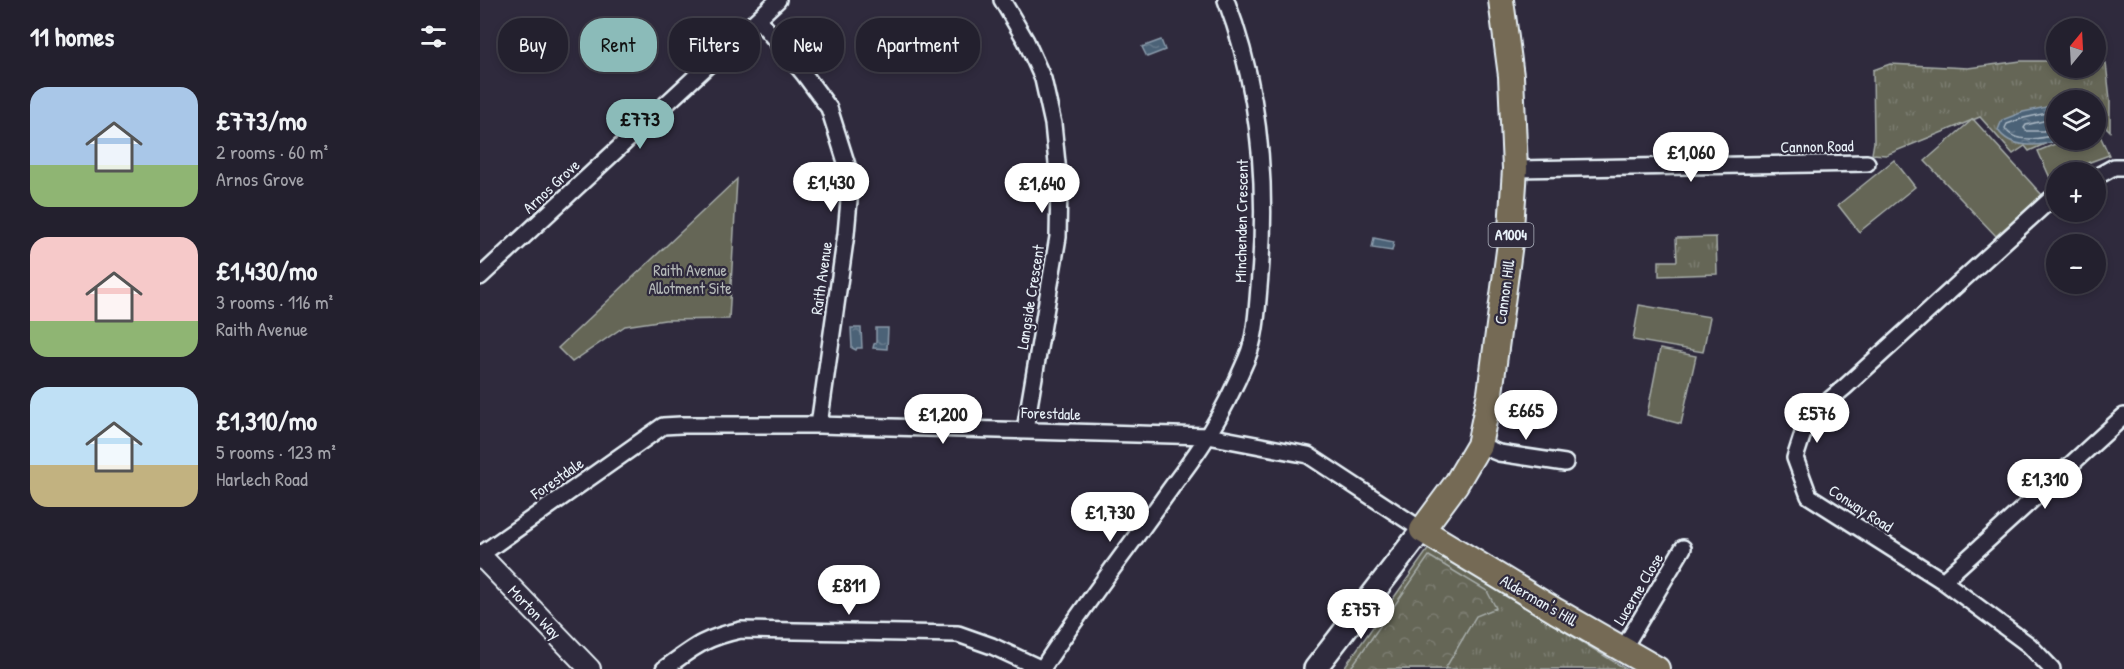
<!DOCTYPE html>
<meta charset="utf-8">
<style>
:root{--surface:#23202e;--page:#2f2d3a;--text:#f1f3f6;--muted:#a3a3aa;--line:#403e4a;--accent:#8bbbb9}
body{margin:0;font-family:"Patrick Hand",sans-serif;background:var(--page);color:var(--text);height:100vh;display:flex;flex-direction:column;font-size:22px;white-space:nowrap}
*{box-sizing:border-box;margin:0}
p{font-size:20px;color:var(--muted)}
.icon{flex:none;width:33px;height:33px;fill:none;stroke:currentColor;stroke-width:2;stroke-linecap:round;stroke-linejoin:round}
.map{position:relative;flex:1;overflow:hidden}
.sheet{display:flex;flex-direction:column;background:var(--surface);width:480px}
.sheet>*{flex:none}
.top-card{position:absolute;left:18px;top:18px;width:570px;height:54px;display:flex;gap:12px}
.needle{width:39px;rotate:18deg}
.controls{position:absolute;left:1566px;top:18px;display:grid;gap:12px}
.controls a{display:grid;place-items:center;width:60px;height:60px;border-radius:50%;background:var(--surface);box-shadow:0 3px 9px #0003,0 0 0 2px var(--line);font-size:30px}
.price{position:absolute;translate:-50% -51px;padding:0 14px;border-radius:21px;background:#fff;color:#222;font-size:20px;line-height:39px;filter:drop-shadow(0 2px 3px #0008)}
.price::after{content:'';position:absolute;left:50%;top:36px;width:18px;height:14px;margin-left:-9px;background:inherit;clip-path:polygon(0 0,100% 0,50% 100%)}
.price.active{background:var(--accent);color:#111}
ul{padding:0;list-style:none}
li{display:flex;align-items:center;gap:18px;height:150px;padding:0 30px}
li span{display:grid;place-items:center;flex:none;width:168px;height:120px;border-radius:18px;color:#555}
li>.icon{margin-inline-start:auto}
span .icon{width:72px;height:72px;fill:#fffc;stroke-width:1}
li b{font-size:26px}
h2{display:flex;justify-content:space-between;align-items:center;height:72px;padding:0 30px;font-size:26px}
.pill{padding:0 21px;border-radius:24px;background:var(--surface);box-shadow:0 3px 9px #0003,0 0 0 2px var(--line);font-size:21px;line-height:54px}
.pill.active{background:var(--accent);color:#111}
main{display:flex;flex:1;min-height:0}
.map>svg:first-child{display:block}
</style>
<main>
<section class="sheet">
<h2>11 homes<svg class="icon" aria-label="filters" viewBox="0 0 24 24"><path d="M4 7h16M4 17h16"/><circle cx="9" cy="7" r="2"/><circle cx="15" cy="17" r="2"/></svg></h2>
<ul>
<li><span style="background:linear-gradient(#a9c7e8 65%,#8fb573 0)"><svg class="icon" aria-label="home" viewBox="0 0 24 24"><path d="M3 11l9-7 9 7M6 9v11h12V9"/></svg></span><div><b>£773/mo</b><p>2 rooms · 60 m²</p><p>Arnos Grove</p></div></li>
<li><span style="background:linear-gradient(#f6c9c9 70%,#8fb573 0)"><svg class="icon" aria-label="home" viewBox="0 0 24 24"><path d="M3 11l9-7 9 7M6 9v11h12V9"/></svg></span><div><b>£1,430/mo</b><p>3 rooms · 116 m²</p><p>Raith Avenue</p></div></li>
<li><span style="background:linear-gradient(#bfe0f5 65%,#c2b280 0)"><svg class="icon" aria-label="home" viewBox="0 0 24 24"><path d="M3 11l9-7 9 7M6 9v11h12V9"/></svg></span><div><b>£1,310/mo</b><p>5 rooms · 123 m²</p><p>Harlech Road</p></div></li>
</ul>
</section>
<div class="map">
<svg width="1644" height="669" viewBox="0 0 1644 669">
<defs>
<pattern id="grass-tufts" width="24" height="20" patternUnits="userSpaceOnUse" patternTransform="scale(1.5)"><rect width="24" height="20" fill="#656657"/><path d="M3 7l-1-3M5 7V3M7 7l1-3M15 17l-1-3M17 17v-4M19 17l1-3" fill="none" stroke="#7b7c70"/></pattern>
<pattern id="forest-crowns" width="20" height="18" patternUnits="userSpaceOnUse" patternTransform="scale(1.5)"><rect width="20" height="18" fill="#656657"/><path d="M2 6a3 3 0 1 1 6 0M12 15a3 3 0 1 1 6 0" fill="none" stroke="#7b7c70"/></pattern>
<pattern id="water-ripples" width="26" height="14" patternUnits="userSpaceOnUse" patternTransform="scale(1.5)"><rect width="26" height="14" fill="#4c6277"/><path d="M2 4q2-2 4 0t4 0M15 11q2-2 4 0t4 0" fill="none" stroke="#66798b"/></pattern>
</defs>
<rect width="100%" height="100%" fill="#2f2a3d"/>
<filter id="ink" filterUnits="userSpaceOnUse"><feTurbulence type="fractalNoise" baseFrequency=".0167" numOctaves="2"/><feDisplacementMap in="SourceGraphic" scale="12" xChannelSelector="R" yChannelSelector="G"/><feConvolveMatrix kernelMatrix="1 2 1 2 8 2 1 2 1" color-interpolation-filters="sRGB"/></filter>
<g filter="url(#ink)">
<path fill="url(#grass-tufts)" stroke="#a6aca8" stroke-width="1.5" d="M1541,61H1576V68H1616V62L1626,63L1630,99V131L1619,120L1616,121V100H1576V139L1549,151L1545,146L1533,154L1500,117L1406,155L1392,154L1394,142L1393,70L1410,64L1488,68Z
M1236,237L1237,274L1179,276V261H1197L1196,238Z
M949,548L1146,669H863Z"/>
<path fill="url(#forest-crowns)" stroke="#a6aca8" stroke-width="1.5" d="M949,556L1007,591L1016,608L996,616L965,669H870Z"/>
<path fill="#656657" stroke="#a6aca8" stroke-width="1.5" d="M1493,119L1562,195L1516,236L1445,161Z
M1616,127L1629,155L1583,172H1576V175L1570,178L1558,151L1585,140H1616Z
M1414,160L1435,187L1379,232L1358,205Z
M257,179L249,319L185,320L145,326L92,362L78,348Z
M1159,305L1230,317L1223,352L1153,340Z
M1180,349L1216,356L1201,424L1167,415Z"/>
<path fill="url(#water-ripples)" stroke="#8a9bab" stroke-width="1.5" d="M681,40L685,50L667,57L662,47Z
M1576,105V140H1578C1560,147 1530,149 1518,130L1522,120L1543,112Z
M894,238L914,242L912,251L892,248Z
M371,328H381L382,348H377L376,350L372,348Z
M396,328H408L407,349L393,348L394,344L396,343Z"/>
<g fill="none" stroke-linecap="round" stroke-linejoin="round">
<path stroke="#aab8c4" stroke-width="1.5" d="M1576,111L1544,118L1527,124L1525,128C1533,144 1563,139 1576,134
M1576,118L1546,125L1544,128L1547,131H1563L1576,126"/>
<g stroke="#e8f1f8" stroke-width="20">
<path id="minor" d="M522,0L546,41L563,79L573,124L579,183L578,237L545,430
M278,19L324,74L349,108L371,178L366,234L339,425
M1035,169L1387,163
M1616,177L1634,167H1644
M0,277L298,0
M999,445L1019,453L1085,463
M0,555L183,426L201,425H339L728,436L828,455L942,530
M1463,581L1644,416
M1143,649L1203,548
M184,669C214,647 224,638 261,630L478,634L512,646L562,669C601,609 645,553 686,495C700,475 716,456 728,435C743,411 756,384 767,358C776,337 777,310 779,287C788,190 781,91 746,0
M1572,669L1549,645L1463,581L1329,496L1315,458L1328,418L1365,387L1570,200L1576,197"/>
</g>
<g stroke="#e8f1f8" stroke-width="24">
<path id="tertiary" d="M0,555L110,669"/>
</g>
<g stroke="#e8f1f8" stroke-width="26">
<path id="secondary" d="M835,669L942,530"/>
</g>
<g stroke="#e8f1f8" stroke-width="28">
<path id="primary" d="M1021,0L1031,76L1035,169L1030,243L1010,393L999,445L976,484L942,530L1076,611L1177,669"/>
</g>
<use href="#minor" stroke="#2f2a3d" stroke-width="15"/>
<use href="#tertiary" stroke="#2f2a3d" stroke-width="20"/>
<use href="#secondary" stroke="#2f2a3d" stroke-width="21"/>
<use href="#primary" stroke="#756b55" stroke-width="24"/>
</g>
</g>
<g text-anchor="middle" stroke-width="4.5" stroke-linejoin="round" paint-order="stroke">
<rect fill="#2f2a3d" stroke="#b0b5c0" stroke-width="1.5" x="1008.5" y="223" width="45" height="24" rx="4.5"/>
<g font-size="15" font-weight="bold" fill="#e8f1f8">
<text x="1031" y="240">A1004</text>
</g>
<g font-size="16" fill="#e8f1f8" stroke="#2f2a3d">
<text transform="translate(1337 146) rotate(-1)" y="6">Cannon Road</text>
<text transform="translate(71 186) rotate(-43)" y="6">Arnos Grove</text>
<text transform="translate(761 221) rotate(-89)" y="6">Minchenden Crescent</text>
<text transform="translate(341 278) rotate(-82)" y="6">Raith Avenue</text>
<text transform="translate(1024 292) rotate(-82)" y="6">Cannon Hill</text>
<text transform="translate(550 297) rotate(-81)" y="6">Langside Crescent</text>
<text transform="translate(571 413) rotate(2)" y="6">Forestdale</text>
<text transform="translate(77 478) rotate(-35)" y="6">Forestdale</text>
<text transform="translate(1381 508) rotate(33)" y="6">Conway Road</text>
<text transform="translate(1158 589) rotate(-59)" y="6">Lucerne Close</text>
<text transform="translate(1059 600) rotate(30)" y="6">Alderman's Hill</text>
<text transform="translate(55 612) rotate(46)" y="6">Morton Way</text>
</g>
<g font-size="16" fill="#b4b9b8" stroke="#2f2a3d">
<text x="210" y="276">Raith Avenue<tspan x="210" dy="18">Allotment Site</tspan></text>
</g>
</g>
</svg>
<div class="controls">
<a><svg class="needle" viewBox="-14 -14 28 28"><path d="M0-13l5 13h-10z" fill="#e53935"/><path d="M0 13l5-13h-10z" fill="#a3a3aa"/></svg></a>
<a><svg class="icon" aria-label="layers" viewBox="0 0 24 24"><path d="M12 4l9 5-9 5-9-5zM3 14l9 5 9-5"/></svg></a>
<a>+</a>
<a>−</a>
</div>
<b class="price active" style="left:160px;top:150px">£773</b>
<b class="price" style="left:1211px;top:183px">£1,060</b>
<b class="price" style="left:351px;top:213px">£1,430</b>
<b class="price" style="left:562px;top:214px">£1,640</b>
<b class="price" style="left:1046px;top:441px">£665</b>
<b class="price" style="left:1337px;top:444px">£576</b>
<b class="price" style="left:463px;top:445px">£1,200</b>
<b class="price" style="left:1565px;top:510px">£1,310</b>
<b class="price" style="left:630px;top:543px">£1,730</b>
<b class="price" style="left:369px;top:616px">£811</b>
<b class="price" style="left:881px;top:640px">£757</b>
<div class="top-card">
<a class="pill">Buy</a>
<a class="pill active">Rent</a>
<a class="pill">Filters</a>
<a class="pill">New</a>
<a class="pill">Apartment</a>
</div>
</div>
</main>
